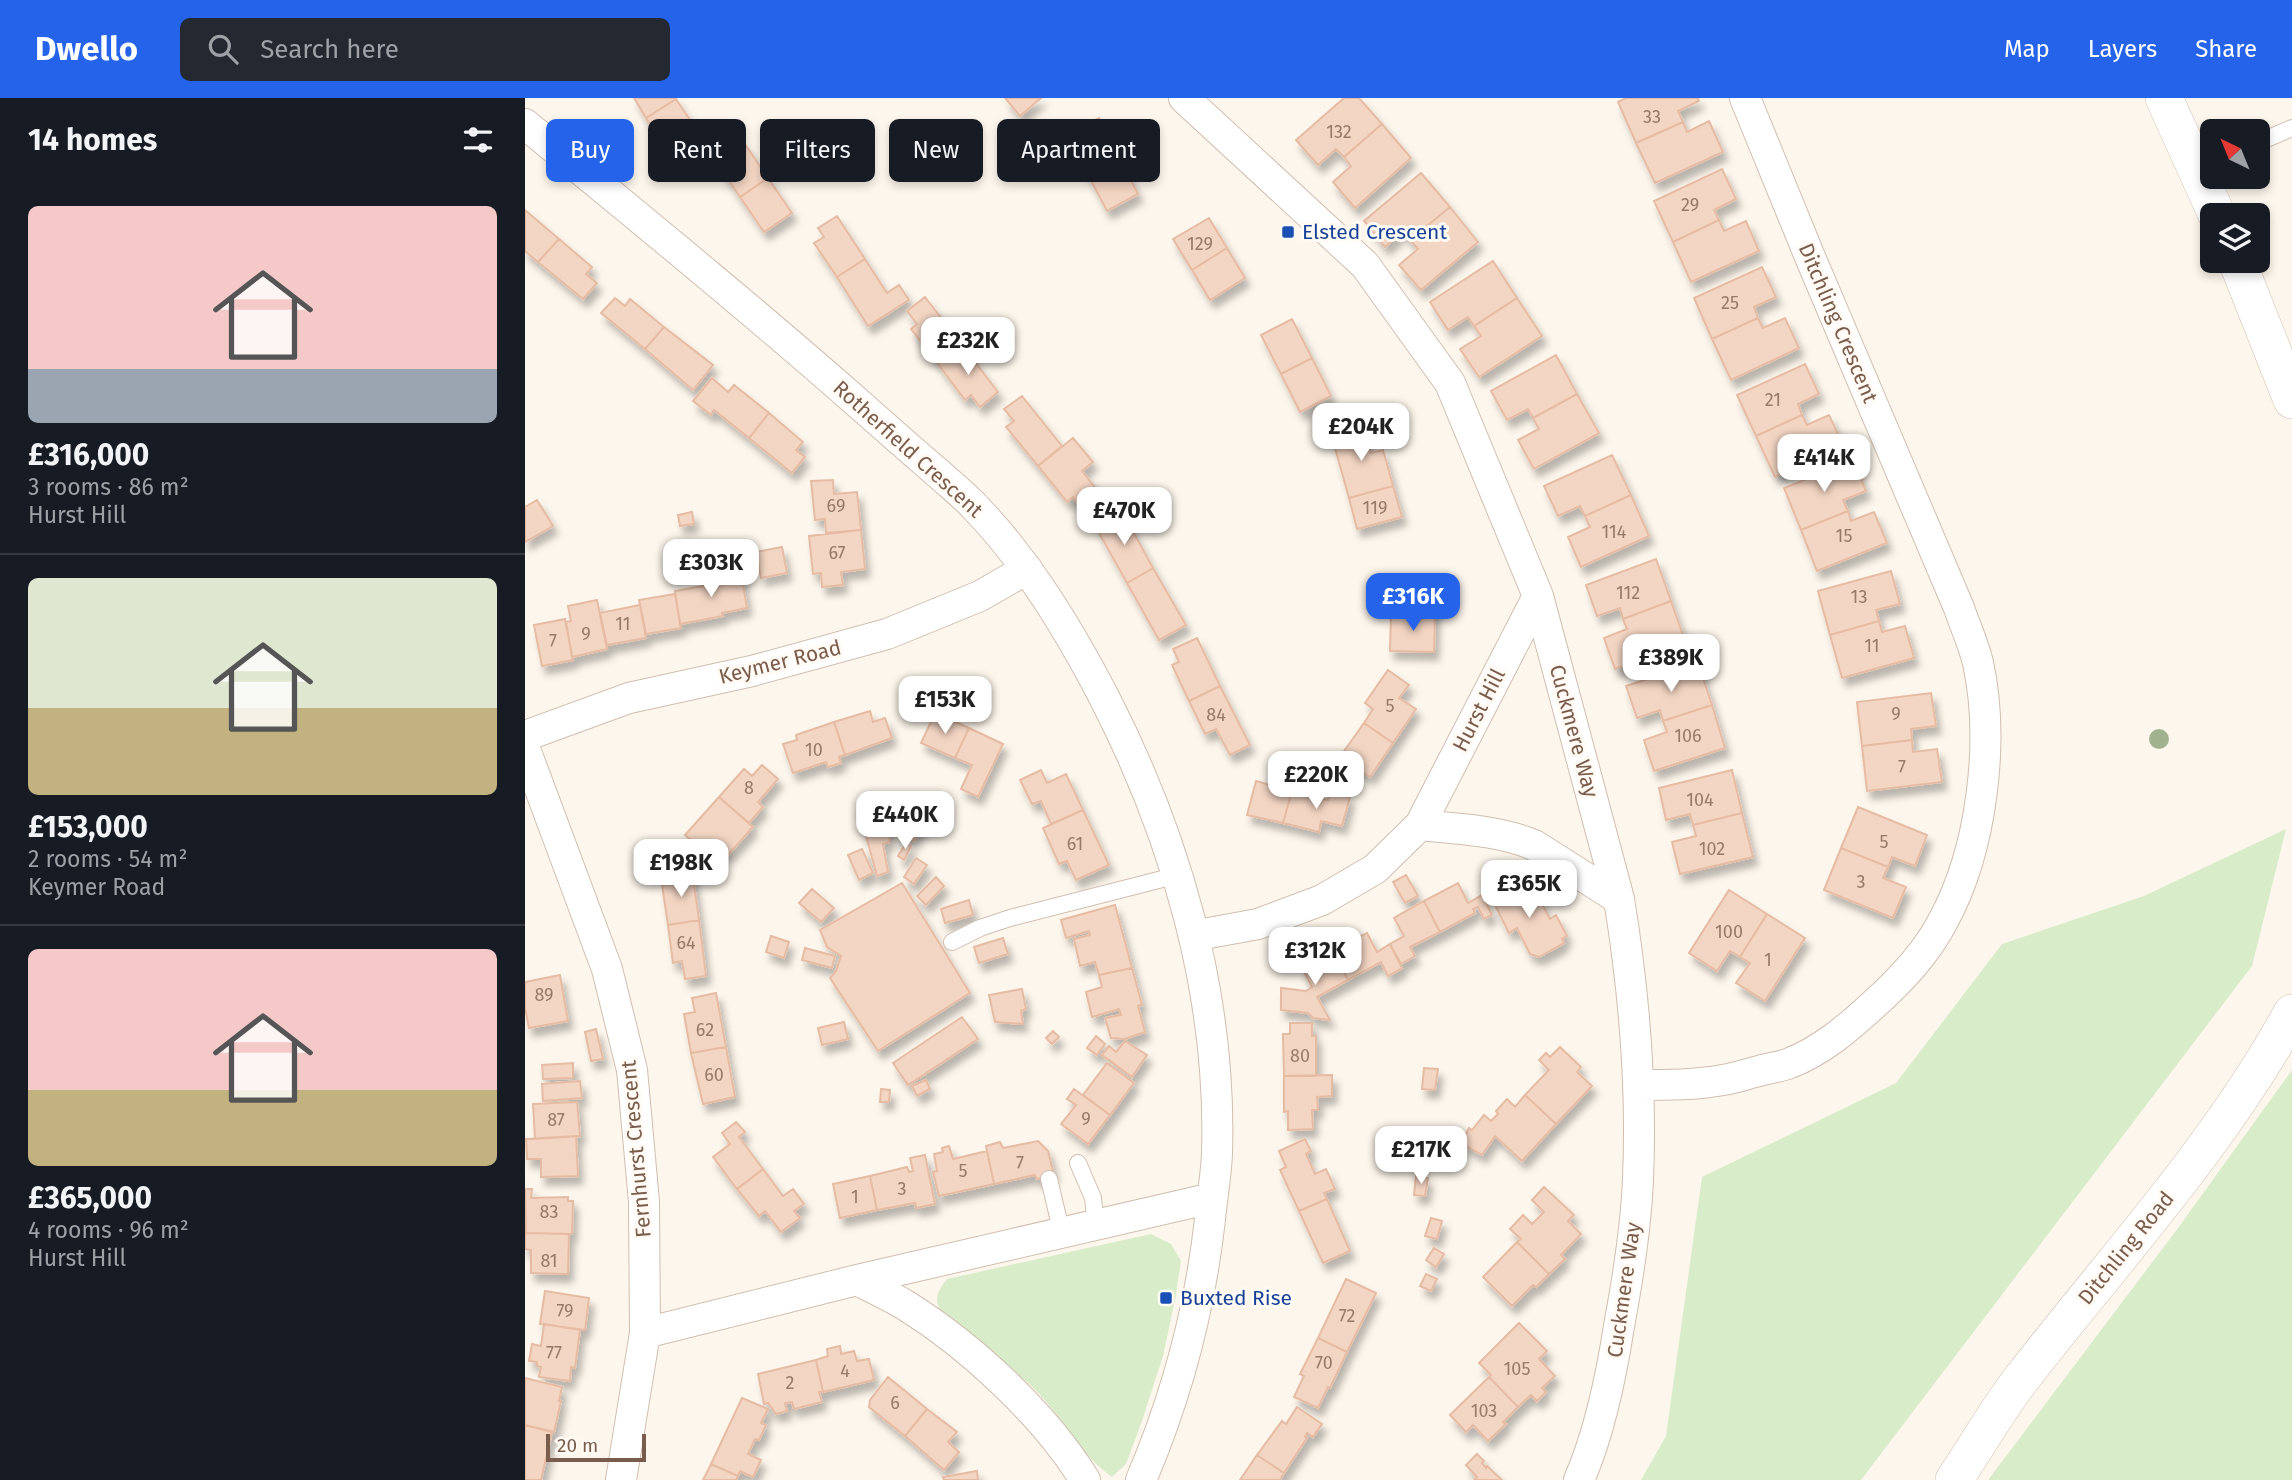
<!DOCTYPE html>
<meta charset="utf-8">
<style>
:root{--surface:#171b24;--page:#242831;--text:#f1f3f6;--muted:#9ea1a6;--line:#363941;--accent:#2563eb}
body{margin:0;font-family:"Fira Sans",sans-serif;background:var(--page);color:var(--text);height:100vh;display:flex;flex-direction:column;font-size:26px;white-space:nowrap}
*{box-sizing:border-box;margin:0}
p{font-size:23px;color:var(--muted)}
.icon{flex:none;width:38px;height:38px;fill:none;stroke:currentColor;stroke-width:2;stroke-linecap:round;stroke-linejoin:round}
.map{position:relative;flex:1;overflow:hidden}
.panel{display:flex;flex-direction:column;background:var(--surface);width:525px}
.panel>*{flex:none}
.guide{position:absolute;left:21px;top:21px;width:665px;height:63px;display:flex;gap:14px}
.needle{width:46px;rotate:317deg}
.controls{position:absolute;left:1675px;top:21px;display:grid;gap:14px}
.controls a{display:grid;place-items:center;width:70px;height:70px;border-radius:10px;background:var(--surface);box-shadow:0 4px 10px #0003;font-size:35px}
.scale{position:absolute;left:21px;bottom:18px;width:100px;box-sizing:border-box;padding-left:7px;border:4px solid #7a5c4d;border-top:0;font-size:19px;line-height:24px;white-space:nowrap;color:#7a5c4d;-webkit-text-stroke:5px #fffaf3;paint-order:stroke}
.price{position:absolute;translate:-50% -60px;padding:0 16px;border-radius:14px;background:#fff;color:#222;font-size:23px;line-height:46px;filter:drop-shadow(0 2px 4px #0008)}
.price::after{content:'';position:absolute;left:50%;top:42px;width:21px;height:16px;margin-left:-10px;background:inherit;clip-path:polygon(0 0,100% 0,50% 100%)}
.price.active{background:var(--accent);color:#fff}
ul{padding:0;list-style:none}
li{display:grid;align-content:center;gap:14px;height:371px;padding:0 28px}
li+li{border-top:2px solid var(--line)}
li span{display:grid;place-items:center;height:217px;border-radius:10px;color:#555}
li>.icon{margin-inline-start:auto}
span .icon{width:126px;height:126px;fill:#fffc;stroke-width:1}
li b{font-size:30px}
h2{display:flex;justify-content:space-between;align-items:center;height:84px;padding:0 28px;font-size:30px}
.chip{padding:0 24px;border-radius:10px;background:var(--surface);box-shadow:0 4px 10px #0003;font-size:24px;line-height:63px}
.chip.active{background:var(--accent);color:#fff}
header{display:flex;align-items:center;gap:42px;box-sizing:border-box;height:98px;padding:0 35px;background:var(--accent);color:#fff}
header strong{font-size:33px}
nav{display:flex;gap:38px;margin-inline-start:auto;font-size:24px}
.search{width:490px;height:63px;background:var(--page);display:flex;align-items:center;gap:18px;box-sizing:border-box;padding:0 24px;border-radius:10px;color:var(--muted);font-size:26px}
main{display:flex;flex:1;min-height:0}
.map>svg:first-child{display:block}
</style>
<header>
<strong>Dwello</strong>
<div class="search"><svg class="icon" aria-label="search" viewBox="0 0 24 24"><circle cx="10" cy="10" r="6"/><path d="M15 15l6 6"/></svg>Search here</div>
<nav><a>Map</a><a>Layers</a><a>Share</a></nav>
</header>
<main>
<section class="panel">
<h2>14 homes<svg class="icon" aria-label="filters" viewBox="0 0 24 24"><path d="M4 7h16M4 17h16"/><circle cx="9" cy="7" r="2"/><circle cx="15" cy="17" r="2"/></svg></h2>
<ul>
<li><span style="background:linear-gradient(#f6c9c9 75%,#9aa5b1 0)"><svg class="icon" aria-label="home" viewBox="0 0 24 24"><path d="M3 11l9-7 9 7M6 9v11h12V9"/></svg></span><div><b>£316,000</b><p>3 rooms · 86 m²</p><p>Hurst Hill</p></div></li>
<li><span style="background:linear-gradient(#dfe7d0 60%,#c2b280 0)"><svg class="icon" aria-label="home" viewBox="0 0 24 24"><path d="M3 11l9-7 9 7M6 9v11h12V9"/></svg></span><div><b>£153,000</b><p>2 rooms · 54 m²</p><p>Keymer Road</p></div></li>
<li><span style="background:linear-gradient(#f6c9c9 65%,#c2b280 0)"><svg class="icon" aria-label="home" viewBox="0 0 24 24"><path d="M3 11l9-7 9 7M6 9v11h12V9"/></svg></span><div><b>£365,000</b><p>4 rooms · 96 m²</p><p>Hurst Hill</p></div></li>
</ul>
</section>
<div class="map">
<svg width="1767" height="1382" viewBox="0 0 1767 1382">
<defs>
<filter id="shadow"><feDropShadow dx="4.5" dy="8" stdDeviation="3.5" flood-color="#0004"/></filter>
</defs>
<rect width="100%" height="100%" fill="#fdf6ec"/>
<path fill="#d8ecc9" d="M1761,731L1727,868L1336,1382H1116L1141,1338L1177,1079L1371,985L1477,846L1619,798Z
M1767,972V1382H1463L1653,1130Z
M626,1136L646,1146L656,1163L650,1202L638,1258L616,1326L601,1366L587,1379C551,1354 534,1311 501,1283C485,1270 470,1256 455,1244C441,1234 420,1227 414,1210C409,1198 415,1190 422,1181Z"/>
<path fill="#f3d5c3" stroke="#e6bba3" stroke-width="2" filter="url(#shadow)" d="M109,0H151V1L121,20Z
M480,0H516L495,18Z
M819,0H834L857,26L819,59L811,51L793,67L771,42Z
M1101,0H1173L1174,3L1153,13L1158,24L1111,45L1093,4Z
M151,1L179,43L157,57L150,47L142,52L121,20Z
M574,20L594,58L562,75L542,36Z
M1184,23L1198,54L1130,85L1111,45L1158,24L1162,34Z
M857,26L886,60L830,110L808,84L826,68L819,59Z
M220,46L243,80L215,99L192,65Z
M594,58L613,96L582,113L562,75Z
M1197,71L1211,101L1189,112L1194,122L1148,144L1129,103Z
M896,75L925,109L885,142L878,133L860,149L839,123Z
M243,80L267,115L239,134L215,99Z
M925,109L953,144L896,192L874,167L893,151L885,142Z
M0,112L34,141L13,164L0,153Z
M312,118L340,161L312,179L289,145L299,139L293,130Z
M684,120L702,150L667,172L648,141Z
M1194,122L1199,133L1221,123L1234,153L1166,184L1148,144Z
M34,141L67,169L61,176L72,185L58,201L13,164Z
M702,150L720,180L685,202L667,172Z
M340,161L362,195L374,187L384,202L343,228L312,179Z
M968,163L992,200L949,228L943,219L923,232L905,204Z
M1237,169L1251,199L1229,209L1233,220L1187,241L1169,200Z
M400,199L437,247L413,266L386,231L392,226L382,213Z
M90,200L100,208L105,201L139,229L120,251L76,215Z
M992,200L1017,238L954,279L935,251L956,238L949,228Z
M1233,220L1238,230L1260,220L1274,250L1206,282L1187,241Z
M767,221L787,260L756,276L736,237Z
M139,229L188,267L168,292L120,251Z
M437,247L473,294L455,309L446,297L440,302L413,266Z
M1031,257L1052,296L1008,320L1003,311L982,322L966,293Z
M787,260L806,298L775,314L756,276Z
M1280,266L1294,296L1273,306L1277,317L1231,338L1212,297Z
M187,280L203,294L209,287L244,315L224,340L189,312L186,317L168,303Z
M1052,296L1074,335L1009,371L993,342L1014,331L1008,320Z
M497,298L537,348L513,368L481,329L489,323L479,311Z
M244,315L278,344L271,352L280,359L267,375L224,340Z
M1277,317L1282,327L1304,317L1318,347L1250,379L1231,338Z
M838,327L846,355L858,352L868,388L824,400L806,336Z
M548,340L568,364L557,373L573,393L576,391L585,404L565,420L548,399L542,404L513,368Z
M1087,357L1106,397L1060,418L1055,408L1033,418L1019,388Z
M1328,362L1341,393L1318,402L1323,413L1276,432L1259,390Z
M308,382L309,396L332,394L336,432L301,435L300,421L290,422L286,383Z
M868,388L877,419L832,431L824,400Z
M1106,397L1124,438L1056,469L1043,439L1065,429L1060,418Z
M12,402L28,428L0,444V409Z
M597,413L628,470L602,485L570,428Z
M1323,413L1326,423L1349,414L1362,445L1292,473L1276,432Z
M167,414L169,426L155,428L153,417Z
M336,432L340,471L316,474L318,487L297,489L296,475L288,476L284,438Z
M257,449L262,475L236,480L231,454Z
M1131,461L1146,503L1098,521L1095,510L1072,518L1061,487Z
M628,470L661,527L634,542L602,485Z
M1366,473L1375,506L1351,512L1354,523L1305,537L1293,493Z
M216,475L222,510L197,515L198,518L155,526L150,493L178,488L176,482Z
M866,480L910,481V517H866Z
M150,496L156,530L121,536L114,502Z
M72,502L82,551L47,559L41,524L46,523L43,508Z
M1146,503L1161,546L1090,571L1079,540L1102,531L1098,521Z
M115,507L121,540L82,547L75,515Z
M866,517H910L909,554L865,553Z
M40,521L48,562L17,568L9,527Z
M1354,523L1357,534L1380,528L1389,560L1317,580L1305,537Z
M672,540L695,588L664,603L647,567L654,564L648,551Z
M1173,565L1187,607L1138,623L1135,612L1112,620L1101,588Z
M863,572L884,587L874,600L891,611L868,645L839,625L848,611L840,605Z
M695,588L725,647L705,657L691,631L680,636L664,603Z
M1406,595L1411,628L1386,631L1387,642L1337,648L1332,604Z
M1187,607L1200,650L1129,673L1119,642L1142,634L1138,623Z
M345,613L348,624L360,620L367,640L320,657L309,624Z
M410,615L444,630L430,660L396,645Z
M309,624L320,657L314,659L316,665L303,669L301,664L268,675L258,646L272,642L271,637Z
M839,625L868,645L845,679L815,659Z
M444,630L478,646L453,699L436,691L447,667L430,660Z
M1387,642L1388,654L1412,651L1417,684L1342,693L1337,648Z
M237,667L253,681L233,704L238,709L224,725L194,699L219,671L227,678Z
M516,672L522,685L541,676L558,712L526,726L516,703L507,706L495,682Z
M1207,672L1217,715L1168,727L1165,716L1141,722L1134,690Z
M731,683L767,693L758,725L722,717Z
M767,693L803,702L805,694L825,699L817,728L796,723L794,734L758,725Z
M194,699L228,729L203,757L193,748L184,758L160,737Z
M1333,709L1402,737L1390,768L1367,759L1363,769L1316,750Z
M390,710L403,717L389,743L376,736Z
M558,712L584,767L551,782L542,763L534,766L518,730Z
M1217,715L1228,759L1155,776L1147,744L1171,738L1168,727Z
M363,718L365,744L358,746L363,774L352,778L337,723Z
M381,745L386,748L379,762L373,758Z
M1316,750L1363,769L1358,780L1381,789L1368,820L1299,792Z
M337,751L348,775L334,782L323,757Z
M391,760L402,767L389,786L379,779Z
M167,773L174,822L143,827L137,787L148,786L147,776Z
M881,777L893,798L880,805L868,784Z
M411,779L419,788L401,807L392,798Z
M977,781L997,791L1003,801L1012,796L1025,821L1031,817L1042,838L1037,841L1039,845L1014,859L1005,856L992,830L984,835L970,807L982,799L970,793Z
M377,785L445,895L353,953L305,880L311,873L316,858L302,849L295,832Z
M933,785L943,805L957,797L967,817L959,821L953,809L948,811L950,815L915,834L899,803Z
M287,791L309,810L296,824L274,805Z
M1204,792L1242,816L1215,859L1205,853L1192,873L1164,855Z
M444,802L448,817L420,825L416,811Z
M899,803L915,834L885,849L890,858L876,866L865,846L879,838L869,820Z
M590,807L607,870L574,877L570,864L555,868L549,841L565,837L564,833L541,840L536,822Z
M1242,816L1280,840L1240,903L1211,885L1225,865L1215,859Z
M174,822L181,878L160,881L157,863L148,865L143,827Z
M842,835L852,854L865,846L877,870L863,878L856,864L823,882L808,852Z
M246,838L264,844L259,860L241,854Z
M478,840L483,856L454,865L449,849Z
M280,850L310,858L307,870L277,862Z
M808,852L823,882L792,899L805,922L788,920L783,915L756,912V890L781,893L787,889L777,870Z
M607,870L617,907L613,908L620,934L600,941L586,940L580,920L596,917L594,911L567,919L561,894L577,889L574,877Z
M35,877L43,923L4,930L0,910V884Z
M497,891L501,911L496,913L498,926L470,924L464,897Z
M191,895L201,949L166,955L159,916L170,914L167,900Z
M437,919L453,941L383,987L368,965Z
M319,924L323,941L297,947L293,930Z
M765,925H787V938H791V978H759L758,936H765Z
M71,931L78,961L66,963L60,934Z
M528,933L534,939L527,946L521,940Z
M571,938L580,946L572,957L562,950Z
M600,943L622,957L607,979L577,957L584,948L591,954Z
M201,949L210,999L178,1006L166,955Z
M1035,949L1056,969L1052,974L1067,988L1031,1026L1000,997L1024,972L1014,962L1021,955L1025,959Z
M48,965V980L18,981L17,967Z
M582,965L609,985L585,1017L558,997Z
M899,970L913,971L910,992L897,991Z
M807,977V998L792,999L793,1012H787L788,1031L763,1032V1013L759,1014V978Z
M401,982L405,991L392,998L387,988Z
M55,983L57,1000L18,1003L17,986Z
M356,991L365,992L364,1004H355Z
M549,991L585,1017L563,1046L536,1026L551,1007L542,1001Z
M1000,997L1031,1026L997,1063L970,1038L957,1057L936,1045L944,1030L947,1032L959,1017L966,1023L973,1016L971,1013L982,1001L990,1009Z
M52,1004L55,1038L10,1041L8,1006Z
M211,1024L220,1034L214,1039L238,1071L212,1091L188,1059L205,1046L197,1035Z
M51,1038L53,1078L16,1079V1061H2L1,1041Z
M780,1041L786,1053L781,1056L790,1076L801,1071L810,1091L799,1095L802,1101L774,1113L755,1072L761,1069L754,1053Z
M513,1043L523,1053L529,1077L512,1081L510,1077L469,1086L461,1048L475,1044L478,1050Z
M424,1048L428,1061L462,1053L469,1086L414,1098L408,1074L412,1073L409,1056L418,1054L417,1050Z
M400,1057L410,1106L391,1110L390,1105L352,1112L345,1078L382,1069L384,1074L388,1073L385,1060Z
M238,1071L258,1098L268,1091L279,1106L269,1113L275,1120L256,1134L240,1113L234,1118L212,1091Z
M345,1078L352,1112L315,1120L308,1086Z
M891,1078L903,1080L900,1098L889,1097Z
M1019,1089L1049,1117L1043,1123L1056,1136L1036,1157L1040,1161L1024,1176L992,1144L996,1141L985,1131L998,1117L1007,1126L1019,1114L1007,1102Z
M0,1091H7L6,1100L43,1099V1103H48L47,1136L1,1135Z
M802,1101L825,1153L798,1165L774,1113Z
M906,1120L917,1123L912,1141L900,1138Z
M0,1135L44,1136L43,1176L6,1175V1152L0,1151Z
M992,1144L1024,1176L1011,1189L1008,1187L987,1208L958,1179Z
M909,1150L919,1156L911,1169L901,1162Z
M901,1176L912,1181L906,1193L895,1188Z
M821,1181L851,1195L822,1254L793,1240Z
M20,1193L64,1200L60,1232L15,1226Z
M994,1225L1022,1253L1014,1261L1030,1278L1017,1290L1021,1294L1012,1303L1006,1297L993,1309L964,1279L966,1277L954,1265Z
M19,1226L55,1232L50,1270L46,1269L45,1283L14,1279L16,1269L12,1268V1264L4,1263L7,1246L16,1248Z
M793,1240L822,1254L805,1290L803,1289L793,1310L769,1299L779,1278L775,1276Z
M315,1248L316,1256L329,1253L332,1263L344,1261L349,1282L298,1294L291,1262L303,1258L302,1251Z
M291,1262L298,1294H294L297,1304L269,1311L267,1304L260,1305L262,1313L251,1316L243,1305L239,1306L233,1276Z
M363,1279L402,1311L380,1338L344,1309L345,1302Z
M964,1279L993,1309L978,1324L981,1326L963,1343L948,1327L941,1334L925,1317Z
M0,1280L37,1289L34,1303H36L29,1334L0,1327Z
M217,1300L243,1311L236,1325L241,1327L234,1342L230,1341L223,1356L236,1362L228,1379L215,1373L213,1378L186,1366Z
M772,1309L797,1326L788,1339L782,1335L780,1339L782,1340L759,1375L732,1357L757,1323L761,1326Z
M402,1311L432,1334L423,1344L434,1354L419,1372L380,1338Z
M0,1327L27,1334L16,1382H0Z
M952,1356L959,1363L957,1365L961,1370L962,1368L977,1382H949L952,1379L941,1367Z
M732,1357L759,1375L755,1382H715Z
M186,1366L213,1378L211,1382H178Z
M452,1373L453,1382H419L418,1379Z"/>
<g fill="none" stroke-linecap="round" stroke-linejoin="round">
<g stroke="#d1beb0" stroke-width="18">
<path id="service" d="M1732,45L1767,30
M427,844L455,830L485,820L653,777
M553,1065L568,1100L571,1127
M524,1081L537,1136"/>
</g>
<g stroke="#d1beb0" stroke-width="32">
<path id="minor" d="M659,0L840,167L925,285L1013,498L1094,801C1109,893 1117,988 1113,1081C1111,1130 1103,1180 1094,1228C1086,1280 1075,1334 1054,1382
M0,26C112,118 225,210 334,306C360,329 387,353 414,376C426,387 439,397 450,409C503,464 544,532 579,599C651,739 697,897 692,1056C691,1078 687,1100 685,1121C675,1212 652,1298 616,1382
M0,638L104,600L227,573L362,536L455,498L502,471
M0,651L82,871L107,972L119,1104L120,1235L96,1382
M895,727C933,731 973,732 1009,747L1094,801
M669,840L684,835L733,826L797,802L850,771L895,727L1013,498
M1114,987C1142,987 1171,987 1198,982C1210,980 1222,976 1234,973C1244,970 1256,969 1265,965C1296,953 1323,930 1347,908C1375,883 1401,856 1418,823C1457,752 1470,643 1453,565C1449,547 1440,528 1434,510L1285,159L1220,0
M332,1182C348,1190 365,1198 380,1207C446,1248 519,1316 560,1382
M120,1235L332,1182L687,1100"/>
</g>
<g stroke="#d1beb0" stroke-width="38">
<path id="tertiary" d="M1639,0L1692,117
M1712,163L1767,302
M1429,1382C1452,1348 1472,1312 1497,1280C1590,1160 1694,1048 1767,915"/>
</g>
<use href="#service" stroke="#fff" stroke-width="16"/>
<use href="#minor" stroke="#fff" stroke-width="30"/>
<use href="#tertiary" stroke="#fff" stroke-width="37"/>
</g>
<circle fill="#a0b28e" cx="1634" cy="641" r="10"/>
<g fill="#1a4fb4" stroke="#fffaf3" stroke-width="2.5">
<rect x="756" y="127" width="14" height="14" rx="3.5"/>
<rect x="634" y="1193" width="14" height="14" rx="3.5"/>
</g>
<g text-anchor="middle" stroke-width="6" stroke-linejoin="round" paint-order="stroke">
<g font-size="18" fill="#987a6a">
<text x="1127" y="25">33</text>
<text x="814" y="40">132</text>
<text x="1165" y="113">29</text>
<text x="675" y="152">129</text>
<text x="1205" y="211">25</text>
<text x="1248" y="308">21</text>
<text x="311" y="414">69</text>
<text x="850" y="416">119</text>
<text x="1089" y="440">114</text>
<text x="1319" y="444">15</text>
<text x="312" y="461">67</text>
<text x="1103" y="501">112</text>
<text x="1334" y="505">13</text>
<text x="98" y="532">11</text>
<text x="61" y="542">9</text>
<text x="28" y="549">7</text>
<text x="1347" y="554">11</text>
<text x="865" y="614">5</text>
<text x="1371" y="622">9</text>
<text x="691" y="623">84</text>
<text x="1163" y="644">106</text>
<text x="289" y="658">10</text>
<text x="1377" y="675">7</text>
<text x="224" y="696">8</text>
<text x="1175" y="708">104</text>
<text x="1359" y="750">5</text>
<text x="550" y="752">61</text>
<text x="1187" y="757">102</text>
<text x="1336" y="790">3</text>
<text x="1204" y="840">100</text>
<text x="161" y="851">64</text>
<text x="1243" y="868">1</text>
<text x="19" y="903">89</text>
<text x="180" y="938">62</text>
<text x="775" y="964">80</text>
<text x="189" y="983">60</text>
<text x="561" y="1027">9</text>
<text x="31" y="1028">87</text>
<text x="495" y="1071">7</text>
<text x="438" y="1079">5</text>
<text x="377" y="1097">3</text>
<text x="330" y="1105">1</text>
<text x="24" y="1120">83</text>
<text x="24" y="1169">81</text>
<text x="40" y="1219">79</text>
<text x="822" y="1224">72</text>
<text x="29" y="1261">77</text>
<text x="799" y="1271">70</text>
<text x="992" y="1277">105</text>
<text x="320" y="1279">4</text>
<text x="265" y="1291">2</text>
<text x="370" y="1311">6</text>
<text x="959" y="1319">103</text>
</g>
<g font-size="21" fill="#164399" stroke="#fffaf3" text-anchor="start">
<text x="777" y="141">Elsted Crescent</text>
<text x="655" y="1207">Buxted Rise</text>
</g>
<g font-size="21" fill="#7a5c4d" stroke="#fffaf3">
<text transform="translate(1313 225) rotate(67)" y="7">Ditchling Crescent</text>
<text transform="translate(383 351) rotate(42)" y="7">Rotherfield Crescent</text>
<text transform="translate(255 564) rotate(-14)" y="7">Keymer Road</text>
<text transform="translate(954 612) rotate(-63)" y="7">Hurst Hill</text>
<text transform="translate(1049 633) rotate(75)" y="7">Cuckmere Way</text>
<text transform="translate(111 1051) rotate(-95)" y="7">Fernhurst Crescent</text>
<text transform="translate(1601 1150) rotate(-51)" y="7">Ditchling Road</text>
<text transform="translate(1099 1192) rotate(-82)" y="7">Cuckmere Way</text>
</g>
</g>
</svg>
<div class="controls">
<a><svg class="needle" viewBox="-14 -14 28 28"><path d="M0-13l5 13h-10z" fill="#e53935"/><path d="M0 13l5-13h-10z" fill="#9ea1a6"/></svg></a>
<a><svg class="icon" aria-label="layers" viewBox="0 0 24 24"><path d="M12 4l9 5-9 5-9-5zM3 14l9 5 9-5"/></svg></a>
</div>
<div class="scale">20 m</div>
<b class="price" style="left:443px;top:279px">£232K</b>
<b class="price" style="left:836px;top:365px">£204K</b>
<b class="price" style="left:1299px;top:396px">£414K</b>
<b class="price" style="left:599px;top:449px">£470K</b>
<b class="price" style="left:186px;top:501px">£303K</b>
<b class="price active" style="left:888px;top:535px">£316K</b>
<b class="price" style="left:1146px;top:596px">£389K</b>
<b class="price" style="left:420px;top:638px">£153K</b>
<b class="price" style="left:791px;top:713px">£220K</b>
<b class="price" style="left:380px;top:753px">£440K</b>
<b class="price" style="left:156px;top:801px">£198K</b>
<b class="price" style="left:1004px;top:822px">£365K</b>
<b class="price" style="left:790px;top:889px">£312K</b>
<b class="price" style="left:896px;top:1088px">£217K</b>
<div class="guide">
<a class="chip active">Buy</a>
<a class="chip">Rent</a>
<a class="chip">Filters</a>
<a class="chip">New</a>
<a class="chip">Apartment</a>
</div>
</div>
</main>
